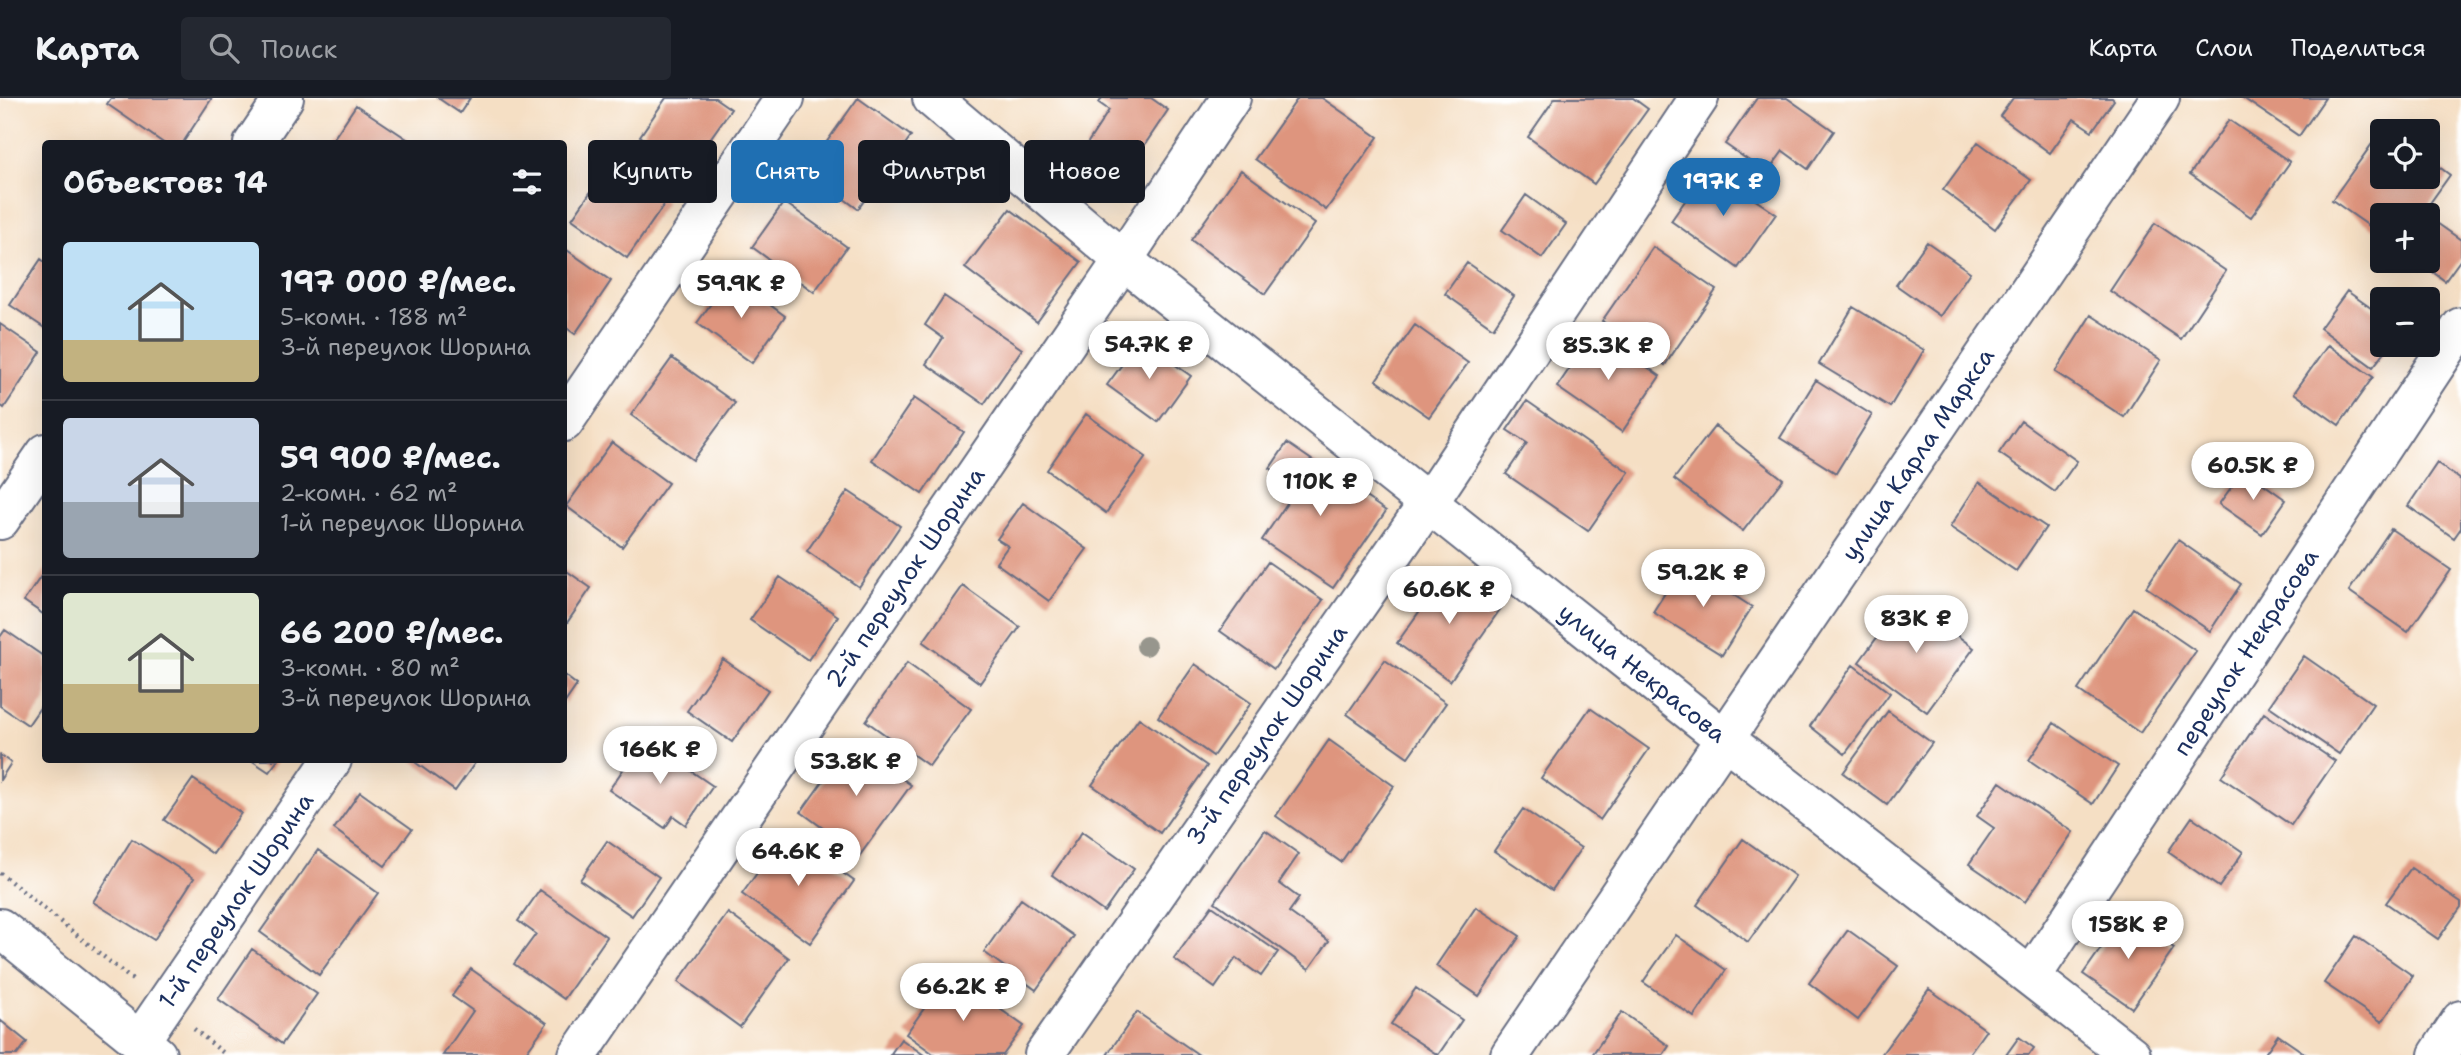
<!DOCTYPE html>
<html lang="ru">
<meta charset="utf-8">
<style>
:root{--surface:#171b24;--page:#242831;--text:#f1f3f6;--muted:#9ea1a6;--line:#363941;--accent:#1f6fb2}
body{margin:0;font-family:"Shantell Sans",sans-serif;background:var(--page);color:var(--text);height:100vh;display:flex;flex-direction:column;font-size:26px;white-space:nowrap}
*{box-sizing:border-box;margin:0}
p{font-size:23px;color:var(--muted)}
.icon{flex:none;width:38px;height:38px;fill:none;stroke:currentColor;stroke-width:2;stroke-linecap:round;stroke-linejoin:round}
.map{position:relative;flex:1;overflow:hidden}
.panel{position:absolute;left:42px;top:42px;width:525px;height:623px;display:flex;flex-direction:column;background:var(--surface);border-radius:7px;box-shadow:0 7px 28px #0002}
.panel>*{flex:none}
.hud{position:absolute;left:588px;top:42px;width:665px;height:63px;display:flex;gap:14px}
.fabs{position:absolute;left:2370px;top:21px;display:grid;gap:14px}
.fabs a{display:grid;place-items:center;width:70px;height:70px;border-radius:7px;background:var(--surface);box-shadow:0 7px 28px #0002;font-size:35px}
.price{position:absolute;translate:-50% -60px;padding:0 16px;border-radius:24px;background:#fff;color:#222;font-size:23px;line-height:46px;filter:drop-shadow(0 2px 4px #0008)}
.price::after{content:'';position:absolute;left:50%;top:42px;width:21px;height:16px;margin-left:-10px;background:inherit;clip-path:polygon(0 0,100% 0,50% 100%)}
.price.current{background:var(--accent);color:#fff}
ul{padding:0;list-style:none}
li{display:flex;align-items:center;gap:21px;height:175px;padding:0 21px}
li+li{border-top:2px solid var(--line)}
li span{display:grid;place-items:center;flex:none;width:196px;height:140px;border-radius:7px;color:#555}
li>.icon{margin-inline-start:auto}
span .icon{width:84px;height:84px;fill:#fffc;stroke-width:1}
li b{font-size:30px}
h2{display:flex;justify-content:space-between;align-items:center;height:84px;padding:0 21px;font-size:30px}
.tag{padding:0 24px;border-radius:7px;background:var(--surface);box-shadow:0 7px 28px #0002;font-size:24px;line-height:63px}
.tag.current{background:var(--accent);color:#fff}
header{display:flex;align-items:center;gap:42px;box-sizing:border-box;height:98px;padding:0 35px;background:var(--surface);border-bottom:2px solid var(--line)}
header strong{font-size:33px}
nav{display:flex;gap:38px;margin-inline-start:auto;font-size:24px}
.search{width:490px;height:63px;background:var(--page);display:flex;align-items:center;gap:18px;box-sizing:border-box;padding:0 24px;border-radius:7px;color:var(--muted);font-size:26px}
.map>svg:first-child{display:block}
</style>
<header>
<strong>Карта</strong>
<div class="search"><svg class="icon" aria-label="search" viewBox="0 0 24 24"><circle cx="10" cy="10" r="6"/><path d="M15 15l6 6"/></svg>Поиск</div>
<nav><a>Карта</a><a>Слои</a><a>Поделиться</a></nav>
</header>
<div class="map">
<svg width="2461" height="957" viewBox="0 0 2461 957">
<rect width="100%" height="100%" fill="#fff"/>
<filter id="ink" filterUnits="userSpaceOnUse"><feTurbulence type="fractalNoise" baseFrequency=".0143" numOctaves="2"/><feDisplacementMap in="SourceGraphic" scale="14" xChannelSelector="R" yChannelSelector="G"/><feConvolveMatrix kernelMatrix="1 2 1 2 8 2 1 2 1" color-interpolation-filters="sRGB"/></filter>
<filter id="wash" filterUnits="userSpaceOnUse"><feTurbulence type="fractalNoise" baseFrequency=".00686" numOctaves="4" result="noise"/><feDisplacementMap in="SourceGraphic" scale="28" xChannelSelector="R" yChannelSelector="G"/><feGaussianBlur stdDeviation="1.57" result="paint"/><feColorMatrix in="noise" values="0 0 0 0 0 0 0 0 0 0 0 0 0 0 0 0 0 1.4 0 .05"/><feComposite in="paint" operator="in"/></filter>
<g filter="url(#wash)">
<rect width="100%" height="100%" fill="#f5dfc4"/>
<g id="blocks">
<path fill="#de957e" d="M111,0H212L182,46H165L107,6Z
M438,0H470L460,15Z
M666,0H715L731,11L688,72L640,38Z
M858,0L911,38L858,111L806,73Z
M1102,0H1151L1168,12L1125,76L1085,49L1109,12L1099,5Z
M1298,0H1322L1378,39L1326,112L1255,61Z
M1555,0H1633L1648,11L1594,86L1528,39Z
M1757,0H1787L1834,33L1808,71L1783,53L1767,75L1725,46Z
M2013,0H2112L2114,2L2092,33L2074,21L2050,55L2000,18Z
M2243,0H2325L2299,38Z
M356,7L410,43L408,46H330Z
M2229,22L2290,64L2251,119L2190,76Z
M2384,29L2389,33H2382V79H2427V60L2450,77L2423,115L2426,117H2382V137L2332,102Z
M1978,44L2031,82L1995,131L1943,92Z
M610,66L666,104L627,160L572,121Z
M1708,70L1776,116L1738,170L1671,123Z
M1241,72L1315,126L1265,196L1191,142Z
M1526,97L1566,126L1542,160L1502,132Z
M784,104L847,149L814,194L752,149Z
M1010,111L1081,164L1037,224L965,170Z
M2427,118L2461,142V161L2445,183L2418,163H2427Z
M2155,125L2226,173L2181,241L2110,193Z
M1927,144L1970,174L1940,218L1896,187Z
M1653,149L1716,192L1665,267L1602,223Z
M564,150L611,183L575,236L564,228Z
M41,161L46,165V231L10,207Z
M1467,165L1514,198L1493,230L1445,196Z
M731,178L785,218L752,265L697,225Z
M2347,193L2382,218V247H2390L2373,269L2320,230Z
M944,198L1022,251L984,306L926,266L943,240L925,227Z
M1853,209L1924,252L1890,309L1819,266Z
M2091,217L2161,262L2124,319L2055,274Z
M0,226L41,254L4,310L0,307Z
M1415,227L1468,265L1429,319L1376,282Z
M1595,233L1660,278L1622,334L1557,289Z
M1140,242L1191,278L1158,324L1107,287Z
M2328,247L2373,279L2339,327L2294,295Z
M672,260L735,305L693,362L631,317Z
M1816,282L1872,317L1836,375L1780,340Z
M914,300L964,334L922,396L872,362Z
M1527,303L1629,374L1588,433L1506,376L1527,345L1507,332Z
M1086,316L1146,359L1106,415L1047,372Z
M2021,323L2077,363L2055,394L1999,355Z
M1715,328L1783,381L1743,433L1674,381Z
M612,344L668,385L622,449L566,408Z
M1287,345L1386,413L1333,490L1262,442L1298,389L1270,370Z
M2437,365L2461,382V430L2454,440L2408,408Z
M2244,372L2286,402L2262,436L2219,406Z
M1979,384L2046,429L2016,473L1950,429Z
M848,393L900,428L859,489L807,453Z
M1023,405L1087,451L1049,503L996,465L1008,448L997,441Z
M2391,431L2451,472L2408,534L2349,493Z
M2178,442L2241,486L2210,533L2146,489Z
M1268,464L1323,502L1274,571L1220,533Z
M1684,465L1752,509L1722,557L1653,514Z
M46,471V518L24,503Z
M564,471L591,490L564,529Z
M1448,473L1501,510L1450,583L1397,545Z
M780,479L838,518L808,562L750,522Z
M963,488L1020,529L980,585L923,544Z
M1906,500L1974,550L1927,614L1859,564Z
M2133,510L2196,553L2140,635L2078,592Z
M5,532L46,560V601L28,627L0,608V539Z
M2304,558L2373,606L2339,656L2269,608Z
M723,561L768,592L732,644L687,613Z
M1385,562L1446,605L1408,659L1347,616Z
M907,565L971,611L929,668L866,623Z
M1195,566L1251,605L1213,658L1158,619Z
M1853,567L1890,595L1845,656L1810,628Z
M564,577L577,587L564,606Z
M1590,610L1649,651L1600,722L1541,680Z
M1888,613L1932,645L1887,707L1843,675Z
M2264,615L2335,663L2291,727L2221,679Z
M1139,620L1207,668L1160,735L1092,687Z
M2054,625L2118,668L2093,706L2029,662Z
M644,641L713,688L686,727L673,718L665,730L609,692Z
M1329,642L1394,688L1341,764L1276,718Z
M851,644L911,687L860,757L801,714Z
M0,657L11,665L0,682Z
M251,662H278L269,674Z
M412,662H477L455,693Z
M193,681L241,715L213,756L164,722Z
M2000,684L2073,734L2025,804L1969,766L1994,730L1977,718Z
M360,694L412,731L385,768L334,731Z
M1523,711L1581,750L1552,792L1494,753Z
M2192,719L2243,754L2219,789L2168,754Z
M1265,732L1299,756L1279,785L1299,800L1289,814L1329,843L1309,871L1215,804Z
M1082,734L1134,771L1104,814L1052,777Z
M786,735L854,783L810,845L742,796Z
M132,741L194,780L154,842L93,804Z
M1743,741L1795,778L1748,844L1697,807Z
M607,743L659,779L632,818L580,782Z
M318,752L378,795L319,877L260,834Z
M2411,770L2461,804V809L2438,841L2386,805Z
M540,792L607,839L564,901L514,866L536,836L518,823Z
M1021,801L1074,838L1036,892L984,854Z
M1212,808L1278,854L1261,878L1236,860L1215,890L1174,861Z
M1476,809L1520,838L1479,898L1436,868Z
M728,815L789,860L740,929L678,884Z
M2125,816L2174,850L2132,910L2083,876Z
M1848,832L1898,868L1858,922L1809,885Z
M1676,837L1726,872L1694,919L1643,884Z
M2356,838L2413,878L2382,924L2324,885Z
M252,851L317,896L282,946L218,901Z
M471,871L547,925L524,957H443L473,913L452,898Z
M949,875L1024,928L1003,957H935L906,936Z
M1416,890L1462,922L1438,957L1391,926Z
M1929,891L1986,932L1968,957H1881Z
M1137,914L1199,957H1107Z
M1622,914L1669,948L1663,957H1592Z
M0,922L27,944L17,957H0Z
M2278,937L2307,957H2264Z
M2019,939L2034,950L2029,957H2006Z
M901,941L924,957H890Z"/>
</g>
</g>
<g filter="url(#ink)">
<use href="#blocks" fill-opacity="0" stroke="#676d82" stroke-width="2"/>
<g fill="none" stroke-linecap="round" stroke-linejoin="round">
<g stroke="#676d82" stroke-width="42">
<g id="minor">
<path id="s1" d="M932,0L1123,162L1726,642L2131,957"/>
<path d="M253,46L284,0"/>
<path d="M564,324L785,0"/>
<path d="M0,422L46,355"/>
<path d="M0,830L157,957"/>
<path id="s2" d="M2032,878L2461,229"/>
<path id="s3" d="M140,943L332,662"/>
<path id="s4" d="M578,957L1123,162L1231,0"/>
<path id="s5" d="M1044,957L1429,404L1699,0"/>
<path id="s6" d="M1510,957L2160,0"/>
<path d="M2438,957L2461,922"/>
</g>
</g>
<path stroke="#676d82" stroke-width="4.5" stroke-dasharray="2 5" stroke-linecap="butt" d="M0,775L135,884
M194,931L226,957"/>
<use href="#minor" stroke="#fff" stroke-width="38"/>
</g>
<circle fill="#97968d" cx="1146" cy="548" r="10"/>
</g>
<g text-anchor="middle" stroke-width="6" stroke-linejoin="round" paint-order="stroke">
<g font-size="24" fill="#1b2f5e" stroke="#fff">
<text dy="8" stroke="none"><textPath href="#s6" startOffset="726">улица Карла Маркса</textPath></text>
<text dy="8" stroke="none"><textPath href="#s4" startOffset="579">2-й переулок Шорина</textPath></text>
<text dy="8" stroke="none"><textPath href="#s2" startOffset="388">переулок Некрасова</textPath></text>
<text dy="8" stroke="none"><textPath href="#s1" startOffset="914">улица Некрасова</textPath></text>
<text dy="8" stroke="none"><textPath href="#s5" startOffset="390">3-й переулок Шорина</textPath></text>
<text dy="8" stroke="none"><textPath href="#s3" startOffset="170">1-й переулок Шорина</textPath></text>
</g>
</g>
</svg>
<div class="fabs">
<a><svg class="icon" aria-label="locate" viewBox="0 0 24 24"><circle cx="12" cy="12" r="6"/><path d="M12 2v4M12 18v4M2 12h4M18 12h4"/></svg></a>
<a>+</a>
<a>−</a>
</div>
<b class="price current" style="left:1723px;top:120px">197K ₽</b>
<b class="price" style="left:741px;top:222px">59.9K ₽</b>
<b class="price" style="left:1149px;top:283px">54.7K ₽</b>
<b class="price" style="left:1608px;top:284px">85.3K ₽</b>
<b class="price" style="left:2253px;top:404px">60.5K ₽</b>
<b class="price" style="left:1320px;top:420px">110K ₽</b>
<b class="price" style="left:1703px;top:511px">59.2K ₽</b>
<b class="price" style="left:1449px;top:528px">60.6K ₽</b>
<b class="price" style="left:1916px;top:557px">83K ₽</b>
<b class="price" style="left:660px;top:688px">166K ₽</b>
<b class="price" style="left:856px;top:700px">53.8K ₽</b>
<b class="price" style="left:798px;top:790px">64.6K ₽</b>
<b class="price" style="left:2128px;top:863px">158K ₽</b>
<b class="price" style="left:963px;top:925px">66.2K ₽</b>
<div class="hud">
<a class="tag">Купить</a>
<a class="tag current">Снять</a>
<a class="tag">Фильтры</a>
<a class="tag">Новое</a>
</div>
<section class="panel">
<h2>Объектов: 14<svg class="icon" aria-label="filters" viewBox="0 0 24 24"><path d="M4 7h16M4 17h16"/><circle cx="9" cy="7" r="2"/><circle cx="15" cy="17" r="2"/></svg></h2>
<ul>
<li><span style="background:linear-gradient(#bfe0f5 70%,#c2b280 0)"><svg class="icon" aria-label="home" viewBox="0 0 24 24"><path d="M3 11l9-7 9 7M6 9v11h12V9"/></svg></span><div><b>197 000 ₽/мес.</b><p>5-комн. · 188 m²</p><p>3-й переулок Шорина</p></div></li>
<li><span style="background:linear-gradient(#c9d6e8 60%,#9aa5b1 0)"><svg class="icon" aria-label="home" viewBox="0 0 24 24"><path d="M3 11l9-7 9 7M6 9v11h12V9"/></svg></span><div><b>59 900 ₽/мес.</b><p>2-комн. · 62 m²</p><p>1-й переулок Шорина</p></div></li>
<li><span style="background:linear-gradient(#dfe7d0 65%,#c2b280 0)"><svg class="icon" aria-label="home" viewBox="0 0 24 24"><path d="M3 11l9-7 9 7M6 9v11h12V9"/></svg></span><div><b>66 200 ₽/мес.</b><p>3-комн. · 80 m²</p><p>3-й переулок Шорина</p></div></li>
</ul>
</section>
</div>
